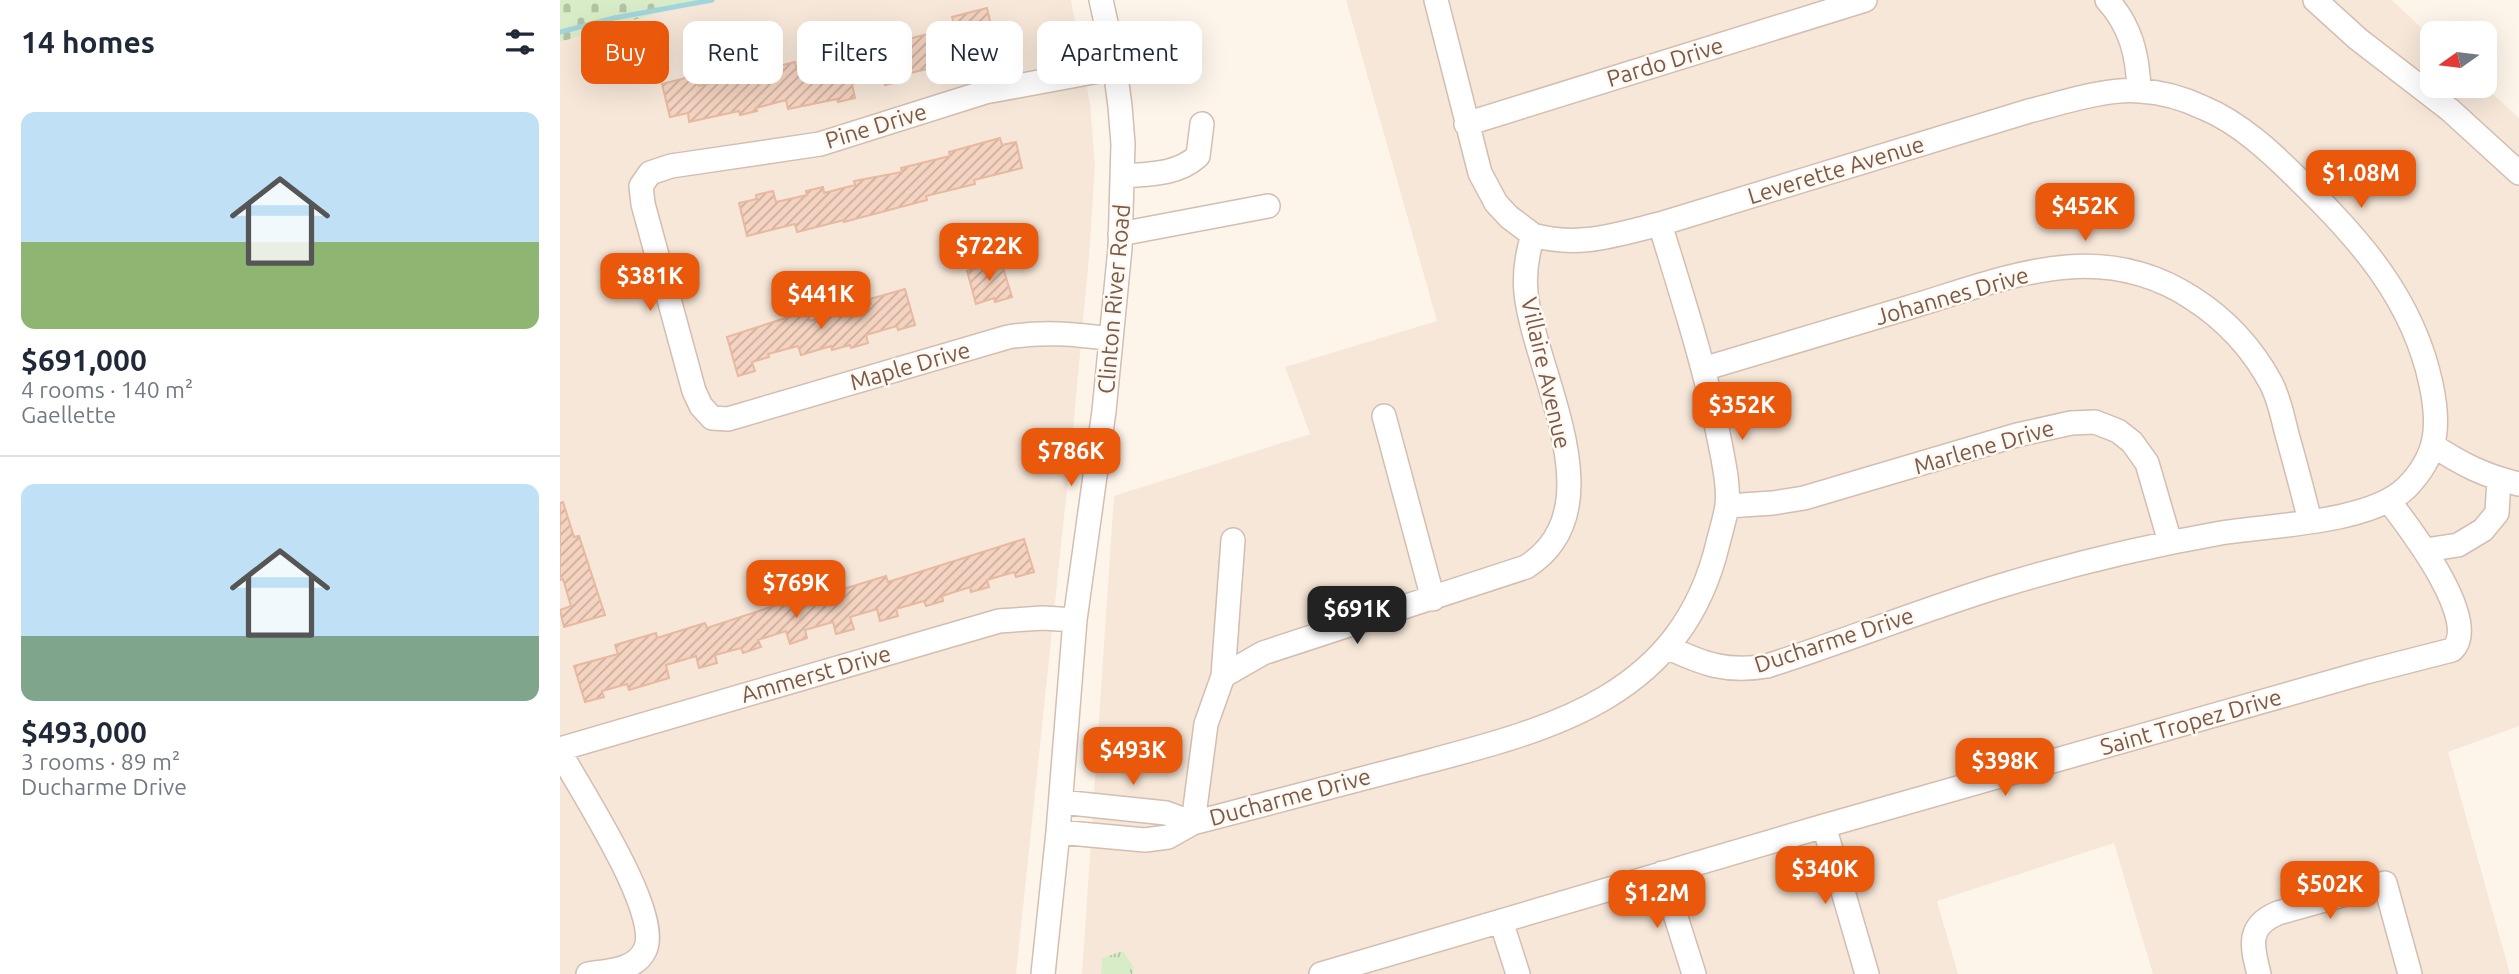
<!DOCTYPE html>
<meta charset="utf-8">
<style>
:root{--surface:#fff;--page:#f2f2f3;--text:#1f2937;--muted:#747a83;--line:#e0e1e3;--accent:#ea580c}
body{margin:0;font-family:Ubuntu,sans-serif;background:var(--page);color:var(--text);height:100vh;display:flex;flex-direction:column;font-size:26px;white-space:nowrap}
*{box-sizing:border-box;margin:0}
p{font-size:23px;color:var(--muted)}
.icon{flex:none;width:38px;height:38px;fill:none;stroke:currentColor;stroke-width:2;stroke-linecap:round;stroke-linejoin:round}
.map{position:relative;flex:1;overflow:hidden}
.details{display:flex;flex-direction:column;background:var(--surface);width:560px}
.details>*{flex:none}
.guide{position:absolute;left:21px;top:21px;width:665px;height:63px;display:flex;gap:14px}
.needle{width:46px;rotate:256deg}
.controls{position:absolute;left:1860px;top:21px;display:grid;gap:14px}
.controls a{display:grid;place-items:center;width:77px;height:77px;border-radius:14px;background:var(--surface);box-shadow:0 7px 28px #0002;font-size:35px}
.price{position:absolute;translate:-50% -60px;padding:0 16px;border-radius:14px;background:var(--accent);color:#fff;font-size:23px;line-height:46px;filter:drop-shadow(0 2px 4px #0008)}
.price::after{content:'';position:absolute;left:50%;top:42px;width:21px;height:16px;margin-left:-10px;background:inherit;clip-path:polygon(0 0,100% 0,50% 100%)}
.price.current{background:#222;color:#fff}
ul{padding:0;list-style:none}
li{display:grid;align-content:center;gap:14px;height:371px;padding:0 21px}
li+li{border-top:2px solid var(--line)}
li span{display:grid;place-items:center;height:217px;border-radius:14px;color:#555}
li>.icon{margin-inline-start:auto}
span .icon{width:126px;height:126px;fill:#fffc;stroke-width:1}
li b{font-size:30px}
h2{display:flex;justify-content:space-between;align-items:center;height:84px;padding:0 21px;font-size:30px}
.chip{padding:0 24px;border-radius:14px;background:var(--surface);box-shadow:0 7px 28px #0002;font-size:24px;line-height:63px}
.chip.current{background:var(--accent);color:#fff}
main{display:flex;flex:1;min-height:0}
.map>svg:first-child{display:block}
</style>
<main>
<section class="details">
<h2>14 homes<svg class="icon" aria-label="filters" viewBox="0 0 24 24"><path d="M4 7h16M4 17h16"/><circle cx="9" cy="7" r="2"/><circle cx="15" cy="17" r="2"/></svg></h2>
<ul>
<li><span style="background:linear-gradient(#bfe0f5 60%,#8fb573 0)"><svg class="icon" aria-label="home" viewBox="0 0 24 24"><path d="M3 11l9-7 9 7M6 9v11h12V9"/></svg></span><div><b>$691,000</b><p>4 rooms · 140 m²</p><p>Gaellette</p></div></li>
<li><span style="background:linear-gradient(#bfe0f5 70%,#7fa58c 0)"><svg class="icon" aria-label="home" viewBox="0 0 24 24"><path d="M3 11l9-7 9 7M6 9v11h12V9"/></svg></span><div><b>$493,000</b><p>3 rooms · 89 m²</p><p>Ducharme Drive</p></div></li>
</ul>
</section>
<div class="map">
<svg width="1959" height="974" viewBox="0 0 1959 974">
<defs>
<pattern id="cemetery-stones" width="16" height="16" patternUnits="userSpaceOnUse" patternTransform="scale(1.75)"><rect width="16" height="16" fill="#d8edc7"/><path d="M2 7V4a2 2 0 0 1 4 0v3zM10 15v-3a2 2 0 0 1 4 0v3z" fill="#b4c3a4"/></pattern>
<pattern id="park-tufts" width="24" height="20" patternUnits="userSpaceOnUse" patternTransform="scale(1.75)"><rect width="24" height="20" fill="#d8edc7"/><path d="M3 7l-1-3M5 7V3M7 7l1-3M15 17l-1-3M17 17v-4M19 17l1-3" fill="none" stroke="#b4c3a4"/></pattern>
<pattern id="building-hatch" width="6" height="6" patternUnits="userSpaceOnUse" patternTransform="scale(1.75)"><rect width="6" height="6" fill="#f4d3c0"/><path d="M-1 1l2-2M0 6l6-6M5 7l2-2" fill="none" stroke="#cbae9e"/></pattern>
</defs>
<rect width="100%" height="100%" fill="#fdf5ea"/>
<path fill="#f6e7d8" d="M141,0H511L530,104L535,166L529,256L512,441L456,974H0V42Z
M786,0H1832L1872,38V86H1924L1959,118V726L1888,752L1950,974H1593L1554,843L1377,901L1398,974H522L554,496L750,434L725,367L877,321Z"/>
<path fill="url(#cemetery-stones)" d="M0,0H141L0,42Z"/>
<path fill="url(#park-tufts)" d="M563,951L574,968L572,974H541L542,958Z"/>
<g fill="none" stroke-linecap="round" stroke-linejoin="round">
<path stroke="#a2d5db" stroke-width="5" d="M0,32L54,18L152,0"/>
</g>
<path fill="url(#building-hatch)" stroke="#e8b8a0" stroke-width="2" d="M427,8L437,51L420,55L417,46L387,54L390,67L373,71L372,68L341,75L342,81L325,85L322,76L292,84L295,98L278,102L277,99L228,109L226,100L196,108L197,111L180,115L179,111L129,122L128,113L110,117L102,84L137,75L139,86L235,62L238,74L300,59L297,47L331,38L333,43L395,27L392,17Z
M440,138L442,145L456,142L462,168L414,180L415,184L366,196L367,200L284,222V220L237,232L235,224L187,236L179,203L197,199L196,195L213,191L216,202L247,195L246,191L263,187L264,193L295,185L294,181L342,172L341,168L390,156L389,152Z
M441,261L452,297L435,302L434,298L416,304L407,271Z
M345,289L355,325L338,330L337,326L306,335L308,343L291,348L290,345L272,350L271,346L241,355L238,346L208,354L209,357L192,362L195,371L178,376L167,337L247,311L250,321L311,304L310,299Z
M3,502L14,537L19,536L45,615L4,627L0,610L11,606L3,579L0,580V503Z
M464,539L474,572L456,577L454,572L427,580L429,587L411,592L410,587L382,596L383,601L366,606L364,601L336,609L338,616L320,621L317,609L290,617L294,629L276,634L273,622L245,630L247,638L230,644L226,631L198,640L201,647L183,653L181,648L155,655L157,663L139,668L136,656L106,665L109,678L69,690L67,684L42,691L44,697L25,702L14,666L58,654L55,645L96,633L97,638L145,623L147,628L235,599L237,603L326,576L328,582Z"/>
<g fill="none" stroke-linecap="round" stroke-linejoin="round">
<g stroke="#d3beb1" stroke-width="26">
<path id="minor" d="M1547,0C1571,26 1578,56 1579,91
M1755,0L1798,39L1890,110L1959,173
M906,124L1305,0
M562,176C589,174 617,175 638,156L642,124
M560,234L708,206
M973,235C1019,248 1055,235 1100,224L1469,111C1502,103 1546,88 1580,91C1601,92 1625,99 1644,108C1680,123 1712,153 1739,180C1799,238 1853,299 1871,384C1880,426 1878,456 1846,488C1810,523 1711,525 1661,533C1587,546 1512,564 1440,586C1362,610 1285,641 1207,666C1167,673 1143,664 1107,647
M551,339C516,334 483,331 448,337L168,419L152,418L141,406L134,391L83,204L81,186L90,173L111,166L260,144L425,92L555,68
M1143,369C1211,349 1279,329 1347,308C1444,279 1537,236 1632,298C1665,319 1692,348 1711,383C1720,400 1723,420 1728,438C1736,466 1743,493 1750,521
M824,416L873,599
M1874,446C1903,465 1925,476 1959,484
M1167,506L1213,503L1244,498L1457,435L1511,423L1535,422L1558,431L1572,442L1587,463L1610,542
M1866,550L1898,545L1923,530L1937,513L1939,479
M663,676L673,540
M0,749L439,621L483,618L515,620
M0,752C19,788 103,914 85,950C75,971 47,971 28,974
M501,802L606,813L633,823
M633,823L646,724L663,676L703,653L966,567C1058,509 975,375 966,293C964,273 967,254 973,235L949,217L936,203L920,173L876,0
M1264,826L1307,974
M498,832L585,840L608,837L633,823C703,805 773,786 843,768C982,731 1120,703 1158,543C1161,531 1165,518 1167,506C1169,486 1164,464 1160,443C1146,369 1122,296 1100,224
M1102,873L1134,974
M941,921L958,974
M483,974L498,832L515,620L544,411L560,248L563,144L560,106L553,54L541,0
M761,974L1264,826L1806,672L1892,650C1923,622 1848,526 1829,501
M1699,974C1692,947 1686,926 1718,913L1825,883L1850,974"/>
</g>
<use href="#minor" stroke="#fff" stroke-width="23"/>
</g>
<g text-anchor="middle" stroke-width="5" stroke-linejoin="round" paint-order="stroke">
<g font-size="23" fill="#7a5a4b" stroke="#fff9f1">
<text transform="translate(1105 62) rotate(-17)" y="8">Pardo Drive</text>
<text transform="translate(316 126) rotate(-17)" y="8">Pine Drive</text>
<text transform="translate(1276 170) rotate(-17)" y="8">Leverette Avenue</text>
<text transform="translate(1392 296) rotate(-16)" y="8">Johannes Drive</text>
<text transform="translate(554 299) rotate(-85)" y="8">Clinton River Road</text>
<text transform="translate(350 366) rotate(-16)" y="8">Maple Drive</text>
<text transform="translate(986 373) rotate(77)" y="8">Villaire Avenue</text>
<text transform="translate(1424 447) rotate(-16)" y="8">Marlene Drive</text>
<text transform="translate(1274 640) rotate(-18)" y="8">Ducharme Drive</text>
<text transform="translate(256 674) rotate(-16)" y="8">Ammerst Drive</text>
<text transform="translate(1631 722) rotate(-16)" y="8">Saint Tropez Drive</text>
<text transform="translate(730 797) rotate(-15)" y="8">Ducharme Drive</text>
</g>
</g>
</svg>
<div class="controls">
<a><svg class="needle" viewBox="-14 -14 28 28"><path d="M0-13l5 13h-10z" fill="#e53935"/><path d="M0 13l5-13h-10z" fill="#747a83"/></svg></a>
</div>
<b class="price" style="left:1801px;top:210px">$1.08M</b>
<b class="price" style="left:1525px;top:243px">$452K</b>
<b class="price" style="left:429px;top:283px">$722K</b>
<b class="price" style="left:90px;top:313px">$381K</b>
<b class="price" style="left:261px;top:331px">$441K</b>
<b class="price" style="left:1182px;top:442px">$352K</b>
<b class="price" style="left:511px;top:488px">$786K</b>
<b class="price" style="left:236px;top:620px">$769K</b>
<b class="price current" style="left:797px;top:646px">$691K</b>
<b class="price" style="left:573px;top:787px">$493K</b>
<b class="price" style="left:1445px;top:798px">$398K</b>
<b class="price" style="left:1265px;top:906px">$340K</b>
<b class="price" style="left:1770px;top:921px">$502K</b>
<b class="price" style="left:1097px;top:930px">$1.2M</b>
<div class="guide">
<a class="chip current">Buy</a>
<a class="chip">Rent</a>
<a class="chip">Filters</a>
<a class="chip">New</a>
<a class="chip">Apartment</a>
</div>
</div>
</main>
